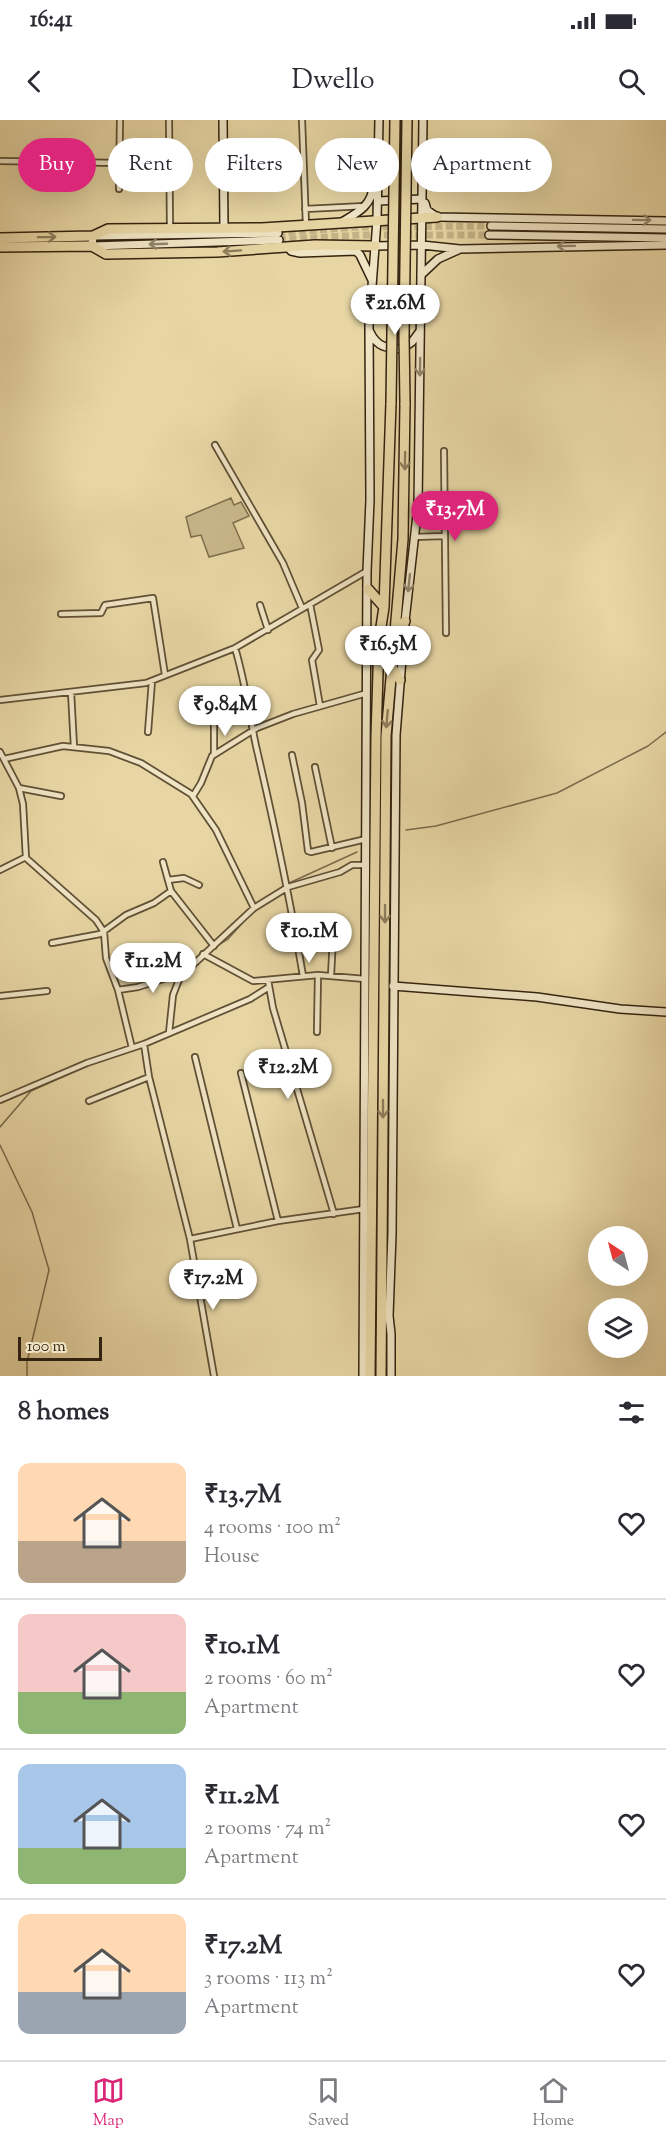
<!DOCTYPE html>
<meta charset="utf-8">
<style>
:root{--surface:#fff;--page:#f7f7f7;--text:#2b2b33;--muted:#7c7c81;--line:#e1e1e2;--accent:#db2777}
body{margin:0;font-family:"Sorts Mill Goudy",serif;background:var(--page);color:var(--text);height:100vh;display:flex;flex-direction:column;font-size:22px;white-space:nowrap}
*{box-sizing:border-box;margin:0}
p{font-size:20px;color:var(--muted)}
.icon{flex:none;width:33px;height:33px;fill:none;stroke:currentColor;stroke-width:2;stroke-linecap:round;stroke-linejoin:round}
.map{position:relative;height:1256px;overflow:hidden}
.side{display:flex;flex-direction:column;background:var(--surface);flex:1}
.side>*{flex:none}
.top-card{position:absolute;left:18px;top:18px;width:630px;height:54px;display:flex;gap:12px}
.needle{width:39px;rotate:324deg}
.buttons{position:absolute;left:588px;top:1106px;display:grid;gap:12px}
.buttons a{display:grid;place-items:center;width:60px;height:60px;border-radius:50%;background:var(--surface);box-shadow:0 6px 24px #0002;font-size:30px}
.scale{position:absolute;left:18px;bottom:15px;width:84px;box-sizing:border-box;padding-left:6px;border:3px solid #332310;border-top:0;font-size:16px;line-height:21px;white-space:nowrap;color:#332310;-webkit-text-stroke:4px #efe4c4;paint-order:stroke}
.price{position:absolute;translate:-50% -51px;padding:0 14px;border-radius:21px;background:#fff;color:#222;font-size:20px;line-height:39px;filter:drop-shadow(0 2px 3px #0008)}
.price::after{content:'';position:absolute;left:50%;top:36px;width:18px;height:14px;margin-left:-9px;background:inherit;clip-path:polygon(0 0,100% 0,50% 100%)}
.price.current{background:var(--accent);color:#fff}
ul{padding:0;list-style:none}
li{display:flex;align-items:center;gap:18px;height:150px;padding:0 18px}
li+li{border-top:2px solid var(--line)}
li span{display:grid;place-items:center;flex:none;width:168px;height:120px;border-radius:12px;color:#555}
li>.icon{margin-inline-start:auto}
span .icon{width:72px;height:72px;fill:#fffc;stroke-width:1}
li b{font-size:26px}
h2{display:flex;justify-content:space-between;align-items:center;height:72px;padding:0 18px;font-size:26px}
.chip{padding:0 21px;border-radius:27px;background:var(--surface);box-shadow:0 6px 24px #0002;font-size:21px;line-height:54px}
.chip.current{background:var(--accent);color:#fff}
.status{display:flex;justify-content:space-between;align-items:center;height:42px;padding:0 30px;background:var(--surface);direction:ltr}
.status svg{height:16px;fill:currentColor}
header{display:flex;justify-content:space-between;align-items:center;height:78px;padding:0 18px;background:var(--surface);font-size:27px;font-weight:600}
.tabs{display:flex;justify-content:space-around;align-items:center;height:84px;border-top:2px solid var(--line);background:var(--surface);font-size:16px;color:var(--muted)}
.tabs a{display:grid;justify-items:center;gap:3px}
.tabs .current{color:var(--accent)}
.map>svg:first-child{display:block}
</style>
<div class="status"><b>16:41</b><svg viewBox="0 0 49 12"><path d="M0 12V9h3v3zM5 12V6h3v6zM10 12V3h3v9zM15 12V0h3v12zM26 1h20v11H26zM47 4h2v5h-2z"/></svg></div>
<header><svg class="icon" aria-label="back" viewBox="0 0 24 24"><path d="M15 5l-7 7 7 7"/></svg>Dwello<svg class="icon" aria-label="search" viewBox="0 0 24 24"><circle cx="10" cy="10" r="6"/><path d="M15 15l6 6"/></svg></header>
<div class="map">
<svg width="666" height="1256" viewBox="0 0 666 1256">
<rect width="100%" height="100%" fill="#e7d6a4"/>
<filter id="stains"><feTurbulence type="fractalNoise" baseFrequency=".00333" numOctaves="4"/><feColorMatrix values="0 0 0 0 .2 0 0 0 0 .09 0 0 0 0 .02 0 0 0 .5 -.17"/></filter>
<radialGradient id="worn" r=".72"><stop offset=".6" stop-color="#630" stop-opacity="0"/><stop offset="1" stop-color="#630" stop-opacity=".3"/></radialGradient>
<path fill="#c8b88b" stroke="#7e6e4e" stroke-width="1.5" d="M231,378L234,385L241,382L249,396L233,403L244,428L209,437L201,415L191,417L186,397Z"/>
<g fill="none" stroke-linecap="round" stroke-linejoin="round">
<path stroke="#7a6a4b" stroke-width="1.5" d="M406,710L436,706L557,673L648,626L666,612
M287,764L357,732
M215,827L228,819L247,798
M181,851L189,846
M0,1007L31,971L82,948
M0,1025L32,1092L49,1150L27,1242V1256"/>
<path stroke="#c3b286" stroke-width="7" stroke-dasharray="7 3.5" stroke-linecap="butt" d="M278,113L359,107L491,106
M279,120L361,115H489"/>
<g stroke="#605035" stroke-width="8">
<path id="street" d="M169,0L170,108
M302,0L306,105
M0,41L119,43
M119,69L120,0
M305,89L365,86
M215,325L283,443L302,488
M444,331L446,513
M414,417L444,416
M310,484L319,530L312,540L320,586
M260,485L268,510
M61,494L101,493L105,485L153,478L165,555
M235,528C245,561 249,593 256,626C274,703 290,779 303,856
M71,572L74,627
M0,580L146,563L235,528L367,451
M148,612L152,561
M0,632L19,668L23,684L26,738L96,800L104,812L106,838L118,870L132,928
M214,634V600
M292,635L302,683L308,731L311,732L366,719
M4,639L63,626L109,631L141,643L191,674L216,710L254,788
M315,647L332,728
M19,668L61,676
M193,676L201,663L212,636L257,608L293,594L367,573
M163,742L171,771L214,826
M0,750L26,737
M168,760L184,758L199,765
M52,823L100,814L126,795L154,783L171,771
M203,834L253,861L318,855L365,859
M331,856L333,817
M268,860L273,888L334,1094
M118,870L138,867L182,853
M0,876L47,871
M317,912L318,855
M169,913L173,875L180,857L254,788L288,767L340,752L352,745H366
M144,924L149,957L190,1119
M195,937L237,1109
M241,953L278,1101
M0,980L87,943L144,924L250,879L269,867
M89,981L149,957
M214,1256L190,1119L278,1101L364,1089"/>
</g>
<g stroke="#332310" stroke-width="10">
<path id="secondary" d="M223,0L224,108
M378,81L422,79
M425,83L427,90L437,97L666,101
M342,102C357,93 373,85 373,65
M491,106L666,109
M278,113L93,116L92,126L279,120
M489,115L666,118
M375,126L422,125L460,129L666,125
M288,127L291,131L300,133L356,131L360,135L372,160
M421,155L438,139L458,130
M370,212C377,227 386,228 402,229L412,222L420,211
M393,866L537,877L620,889L666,892
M363,1256L367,451L370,380L369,206L377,100L379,0
M391,1256V1214L389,1196L392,1114L396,615L405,501L418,386L423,0"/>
</g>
<g stroke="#332310" stroke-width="12">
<path id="highway" d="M0,118L93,116L108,109L262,108L437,97
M0,127L92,126L106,134L217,132L315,125L375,126
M368,469L384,487
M397,518L405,501
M392,547L400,560
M370,1256L376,617L379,520L384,487L391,283
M381,1256L386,616L403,419L405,283"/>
</g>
<use href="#street" stroke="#efe4c4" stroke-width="4.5"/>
<use href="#secondary" stroke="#efe4c4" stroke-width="7"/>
<use href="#highway" stroke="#e7d6a4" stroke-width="9"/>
<g stroke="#332310" stroke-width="12" stroke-linecap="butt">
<path id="highway-bridge" d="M391,283L395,0
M405,283L404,216L407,0"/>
</g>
<use href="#highway-bridge" stroke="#e7d6a4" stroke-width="9"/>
</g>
<defs><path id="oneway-shaft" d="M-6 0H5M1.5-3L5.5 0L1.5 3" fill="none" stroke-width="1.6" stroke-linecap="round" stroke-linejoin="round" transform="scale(1.5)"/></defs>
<g stroke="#91846a">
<use href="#oneway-shaft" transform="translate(642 100) rotate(1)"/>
<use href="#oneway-shaft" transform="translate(158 124) rotate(178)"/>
<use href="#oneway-shaft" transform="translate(566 126) rotate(179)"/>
<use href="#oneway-shaft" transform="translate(420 247) rotate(91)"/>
<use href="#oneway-shaft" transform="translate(409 463) rotate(96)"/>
</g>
<g stroke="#8d7c5a">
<use href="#oneway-shaft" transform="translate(47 117) rotate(-1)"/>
<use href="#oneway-shaft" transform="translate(232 131) rotate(176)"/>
<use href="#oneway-shaft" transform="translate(405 341) rotate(91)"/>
<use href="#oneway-shaft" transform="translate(387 599) rotate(95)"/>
<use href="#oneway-shaft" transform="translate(385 794) rotate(90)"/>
<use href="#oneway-shaft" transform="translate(383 989) rotate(90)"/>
</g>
<rect width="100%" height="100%" filter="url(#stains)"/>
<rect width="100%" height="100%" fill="url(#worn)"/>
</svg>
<div class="buttons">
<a><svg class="needle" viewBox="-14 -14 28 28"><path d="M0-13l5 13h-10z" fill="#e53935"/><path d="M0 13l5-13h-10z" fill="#7c7c81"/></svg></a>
<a><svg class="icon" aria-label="layers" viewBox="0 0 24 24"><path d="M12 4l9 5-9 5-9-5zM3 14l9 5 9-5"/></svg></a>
</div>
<div class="scale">100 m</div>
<b class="price" style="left:395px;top:216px">₹21.6M</b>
<b class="price current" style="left:455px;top:422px">₹13.7M</b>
<b class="price" style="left:388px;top:557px">₹16.5M</b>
<b class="price" style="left:225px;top:617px">₹9.84M</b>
<b class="price" style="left:309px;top:844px">₹10.1M</b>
<b class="price" style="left:153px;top:874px">₹11.2M</b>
<b class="price" style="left:288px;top:980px">₹12.2M</b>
<b class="price" style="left:213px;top:1191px">₹17.2M</b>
<div class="top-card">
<a class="chip current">Buy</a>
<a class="chip">Rent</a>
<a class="chip">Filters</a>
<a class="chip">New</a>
<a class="chip">Apartment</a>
</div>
</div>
<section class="side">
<h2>8 homes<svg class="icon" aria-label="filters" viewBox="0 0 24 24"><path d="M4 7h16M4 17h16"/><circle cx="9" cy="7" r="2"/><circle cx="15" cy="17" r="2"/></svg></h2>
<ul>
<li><span style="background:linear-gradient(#ffd9b3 65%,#b9a48a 0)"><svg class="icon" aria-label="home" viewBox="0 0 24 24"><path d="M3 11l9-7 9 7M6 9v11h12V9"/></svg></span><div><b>₹13.7M</b><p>4 rooms · 100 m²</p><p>House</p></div><svg class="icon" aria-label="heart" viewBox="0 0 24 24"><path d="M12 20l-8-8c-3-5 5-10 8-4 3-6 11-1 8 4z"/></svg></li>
<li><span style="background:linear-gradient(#f6c9c9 65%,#8fb573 0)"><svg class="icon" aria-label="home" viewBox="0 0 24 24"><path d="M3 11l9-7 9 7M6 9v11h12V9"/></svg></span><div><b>₹10.1M</b><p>2 rooms · 60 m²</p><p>Apartment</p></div><svg class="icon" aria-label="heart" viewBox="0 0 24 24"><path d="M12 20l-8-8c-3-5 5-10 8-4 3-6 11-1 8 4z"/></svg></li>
<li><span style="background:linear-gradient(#a9c7e8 70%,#8fb573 0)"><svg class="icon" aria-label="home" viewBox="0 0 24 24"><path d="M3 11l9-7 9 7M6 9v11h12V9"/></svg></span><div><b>₹11.2M</b><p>2 rooms · 74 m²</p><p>Apartment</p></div><svg class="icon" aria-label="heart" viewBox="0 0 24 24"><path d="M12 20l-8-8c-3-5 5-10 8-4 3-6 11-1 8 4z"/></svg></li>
<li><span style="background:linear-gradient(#ffd9b3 65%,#9aa5b1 0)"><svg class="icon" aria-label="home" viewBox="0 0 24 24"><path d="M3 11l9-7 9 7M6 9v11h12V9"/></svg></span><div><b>₹17.2M</b><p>3 rooms · 113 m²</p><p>Apartment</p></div><svg class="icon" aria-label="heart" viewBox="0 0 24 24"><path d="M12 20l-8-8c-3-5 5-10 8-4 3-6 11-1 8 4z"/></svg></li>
</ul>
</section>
<nav class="tabs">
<a class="current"><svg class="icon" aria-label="map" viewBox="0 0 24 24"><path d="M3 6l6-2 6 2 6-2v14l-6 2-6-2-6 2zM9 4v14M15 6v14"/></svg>Map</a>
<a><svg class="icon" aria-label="saved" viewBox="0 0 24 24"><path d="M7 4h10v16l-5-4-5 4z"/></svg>Saved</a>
<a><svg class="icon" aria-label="home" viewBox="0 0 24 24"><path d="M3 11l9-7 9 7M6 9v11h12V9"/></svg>Home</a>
</nav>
